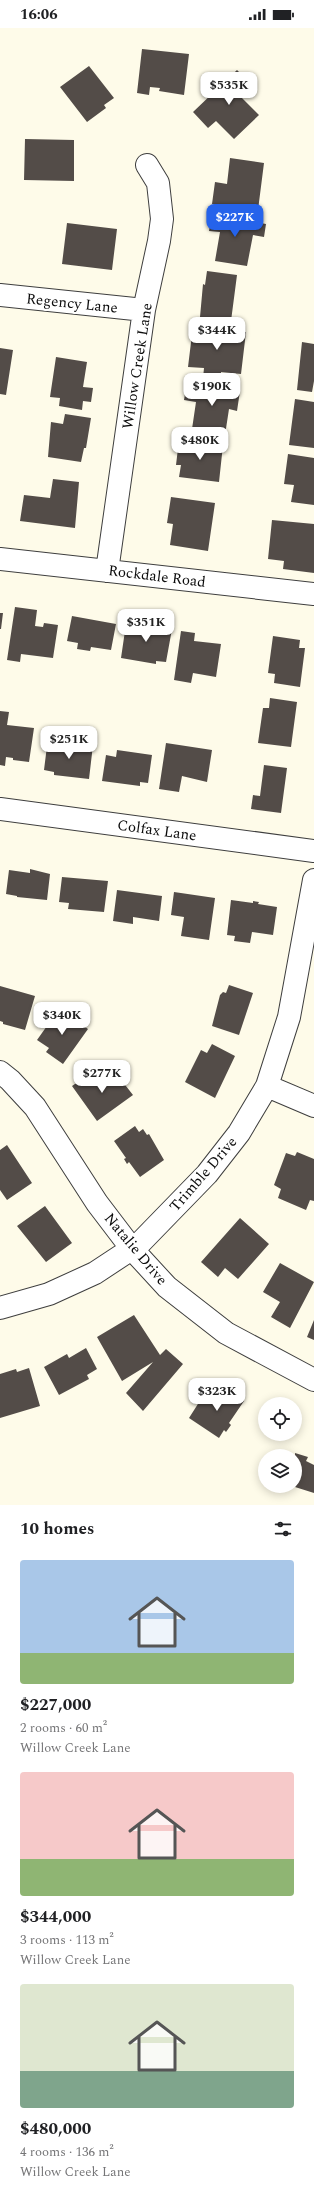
<!DOCTYPE html>
<meta charset="utf-8">
<style>
:root{--surface:#fff;--page:#f2f2f2;--text:#202124;--muted:#757577;--accent:#2563eb}
body{margin:0;font-family:Spectral,serif;background:var(--page);color:var(--text);height:100vh;display:flex;flex-direction:column;font-size:15px;white-space:nowrap}
*{box-sizing:border-box;margin:0}
p{font-size:13px;color:var(--muted)}
.icon{flex:none;width:22px;height:22px;fill:none;stroke:currentColor;stroke-width:2;stroke-linecap:round;stroke-linejoin:round}
.map{position:relative;height:1477px;overflow:hidden}
.side{display:flex;flex-direction:column;background:var(--surface);flex:1}
.side>*{flex:none}
.fabs{position:absolute;left:258px;top:1369px;display:grid;gap:8px}
.fabs a{display:grid;place-items:center;width:44px;height:44px;border-radius:50%;background:var(--surface);box-shadow:0 2px 10px #0003;font-size:20px}
.price{position:absolute;translate:-50% -34px;padding:0 9px;border-radius:8px;background:#fff;color:#222;font-size:13px;line-height:26px;filter:drop-shadow(0 1px 2px #0008)}
.price::after{content:'';position:absolute;left:50%;top:24px;width:12px;height:9px;margin-left:-6px;background:inherit;clip-path:polygon(0 0,100% 0,50% 100%)}
.price.current{background:var(--accent);color:#fff}
ul{padding:0;list-style:none}
li{display:grid;align-content:center;gap:8px;height:212px;padding:0 20px}
li span{display:grid;place-items:center;height:124px;border-radius:4px;color:#555}
li>.icon{margin-inline-start:auto}
span .icon{width:72px;height:72px;fill:#fffc;stroke-width:1}
li b{font-size:17px}
h2{display:flex;justify-content:space-between;align-items:center;height:48px;padding:0 20px;font-size:17px}
.status{display:flex;justify-content:space-between;align-items:center;height:28px;padding:0 20px;background:var(--surface);direction:ltr}
.status svg{height:11px;fill:currentColor}
.map>svg:first-child{display:block}
</style>
<div class="status"><b>16:06</b><svg viewBox="0 0 49 12"><path d="M0 12V9h3v3zM5 12V6h3v6zM10 12V3h3v9zM15 12V0h3v12zM26 1h20v11H26zM47 4h2v5h-2z"/></svg></div>
<div class="map">
<svg width="314" height="1477" viewBox="0 0 314 1477">
<rect width="100%" height="100%" fill="#fefbe9"/>
<path fill="#534c48" d="M142,21L189,26L184,67L159,63L160,60L150,59L149,67L137,65Z
M89,38L114,70L104,77L106,80L87,94L60,59Z
M237,42L253,58L241,69L259,87L234,111L216,93L208,100L193,84Z
M25,111L74,112V153L24,152Z
M230,130L264,135L258,182L212,176L215,154L227,156Z
M212,186L266,196L264,209L253,207L247,238L215,233L220,204L209,203Z
M67,195L117,201L112,242L62,236Z
M207,243L237,247L231,293L200,289L203,256L205,257Z
M193,298L246,304L241,346L221,344V352L203,350L204,340L188,339Z
M302,314L314,316V353L312,364L297,362Z
M0,320L13,322L6,367L0,366Z
M56,329L87,334L83,359L93,360L91,374L83,373L82,382L59,378L60,370L50,369Z
M187,354L240,363L237,383L229,381L225,407L192,401L196,374L184,372Z
M295,371L314,374V420L289,417Z
M65,386L91,390L86,420H84L81,434L48,429L51,394L63,396Z
M179,412L223,417L219,454L179,449L181,437H176Z
M288,426L314,430V477L291,474L294,457L284,456Z
M53,451L79,454L75,500L20,493L24,467L50,470Z
M171,469L215,475L208,523L170,517L173,496L167,495Z
M272,492L314,496V545L283,541L284,533L268,531Z
M15,579L37,582L35,598L43,599L44,595L58,597L53,630L21,626L20,634L7,632Z
M0,585H3L1,601H0Z
M72,588L116,596L111,622L91,619L90,623L77,621L78,615L67,613Z
M136,595L172,601L166,634L156,633V636L121,630L126,596L136,598Z
M181,603L195,605L194,613L221,616L216,649L193,645L191,655L174,652Z
M273,608L300,612L299,620H305L300,659L274,655L275,646L268,645Z
M270,670L297,674L291,719L258,715L263,680H269Z
M0,683L9,684L7,697L34,700L29,734L13,732V730L6,729L5,738L0,737Z
M58,712L93,717L89,751L54,747V744L44,742L47,718L58,719Z
M166,715L212,722L207,754L182,748L179,764L159,761Z
M117,722L152,727L148,755L140,754V758L102,753L106,727L116,729Z
M264,737L287,740L281,785L251,781L253,767L260,768Z
M30,841L50,846L47,872L17,869V868L6,866L9,842L30,845Z
M62,849L108,853L104,884L68,881L69,875L59,874Z
M117,862L162,868L159,893L133,889V896L113,893Z
M174,864L215,870L209,912L181,908L184,889L171,887Z
M231,872L253,875V873L259,874L258,876L277,879L273,907L252,904L250,915L234,913L235,908L227,907Z
M229,957L253,965L239,1007L212,998L220,967L223,964L226,965Z
M0,958L35,968L25,1002L3,996V994L0,993Z
M59,981L88,1001L63,1036L46,1024L49,1020L37,1012Z
M212,1016L235,1028L215,1070L185,1054L201,1022L207,1025Z
M115,1044L133,1067L97,1093L72,1058L91,1045L99,1055Z
M135,1098L139,1104L143,1101L147,1107L149,1106L164,1132L140,1149L129,1134L127,1136L124,1131L126,1130L114,1113Z
M7,1117L32,1155L7,1172L0,1162V1122Z
M297,1124L314,1131V1173L310,1172L306,1182L278,1170L281,1161L274,1157L286,1125L295,1128Z
M45,1178L72,1215L46,1234L17,1198Z
M240,1190L269,1216L238,1251L225,1240L218,1249L201,1234Z
M280,1235L314,1254L290,1300L271,1289L280,1274L263,1264Z
M134,1287L160,1327L166,1321L183,1336L143,1383L126,1365L153,1334L122,1353L97,1309Z
M314,1292V1312L307,1309Z
M86,1320L97,1341L87,1347L89,1351L59,1367L44,1339L67,1326L69,1330Z
M29,1340L40,1378L0,1390V1346L16,1341L17,1344Z
M218,1362L225,1367L228,1362L244,1373L229,1395L231,1397L226,1404L224,1402L219,1410L189,1390L203,1368L211,1373Z
M295,1425L308,1429L306,1433L314,1437V1465L295,1459Z"/>
<g fill="none" stroke-linecap="round" stroke-linejoin="round">
<g stroke="#3e3e3e" stroke-width="24">
<path id="minor" d="M0,267L144,282
M0,531L314,566
M107,543L144,282L159,213L162,191L158,155L147,137
M0,781L314,823
M0,1044L10,1052L35,1079L97,1175L132,1221L167,1259L226,1305L314,1352
M267,1058L314,1078
M0,1280L49,1266L95,1245L139,1216L207,1146L239,1105L267,1058L289,989L314,852"/>
</g>
<use href="#minor" stroke="#fff" stroke-width="22"/>
</g>
<g text-anchor="middle" stroke-width="4" stroke-linejoin="round" paint-order="stroke">
<g font-size="15" fill="#0b0b0b" stroke="#fff">
<text transform="translate(72 275) rotate(6)" y="5">Regency Lane</text>
<text transform="translate(137 338) rotate(-81)" y="5">Willow Creek Lane</text>
<text transform="translate(157 548) rotate(7)" y="5">Rockdale Road</text>
<text transform="translate(157 802) rotate(8)" y="5">Colfax Lane</text>
<text transform="translate(203 1146) rotate(-49)" y="5">Trimble Drive</text>
<text transform="translate(136 1221) rotate(50)" y="5">Natalie Drive</text>
</g>
</g>
</svg>
<div class="fabs">
<a><svg class="icon" aria-label="locate" viewBox="0 0 24 24"><circle cx="12" cy="12" r="6"/><path d="M12 2v4M12 18v4M2 12h4M18 12h4"/></svg></a>
<a><svg class="icon" aria-label="layers" viewBox="0 0 24 24"><path d="M12 4l9 5-9 5-9-5zM3 14l9 5 9-5"/></svg></a>
</div>
<b class="price" style="left:229px;top:78px">$535K</b>
<b class="price current" style="left:235px;top:210px">$227K</b>
<b class="price" style="left:217px;top:323px">$344K</b>
<b class="price" style="left:212px;top:379px">$190K</b>
<b class="price" style="left:200px;top:433px">$480K</b>
<b class="price" style="left:146px;top:615px">$351K</b>
<b class="price" style="left:69px;top:732px">$251K</b>
<b class="price" style="left:62px;top:1008px">$340K</b>
<b class="price" style="left:102px;top:1066px">$277K</b>
<b class="price" style="left:217px;top:1384px">$323K</b>
</div>
<section class="side">
<h2>10 homes<svg class="icon" aria-label="filters" viewBox="0 0 24 24"><path d="M4 7h16M4 17h16"/><circle cx="9" cy="7" r="2"/><circle cx="15" cy="17" r="2"/></svg></h2>
<ul>
<li><span style="background:linear-gradient(#a9c7e8 75%,#8fb573 0)"><svg class="icon" aria-label="home" viewBox="0 0 24 24"><path d="M3 11l9-7 9 7M6 9v11h12V9"/></svg></span><div><b>$227,000</b><p>2 rooms · 60 m²</p><p>Willow Creek Lane</p></div></li>
<li><span style="background:linear-gradient(#f6c9c9 70%,#8fb573 0)"><svg class="icon" aria-label="home" viewBox="0 0 24 24"><path d="M3 11l9-7 9 7M6 9v11h12V9"/></svg></span><div><b>$344,000</b><p>3 rooms · 113 m²</p><p>Willow Creek Lane</p></div></li>
<li><span style="background:linear-gradient(#dfe7d0 70%,#7fa58c 0)"><svg class="icon" aria-label="home" viewBox="0 0 24 24"><path d="M3 11l9-7 9 7M6 9v11h12V9"/></svg></span><div><b>$480,000</b><p>4 rooms · 136 m²</p><p>Willow Creek Lane</p></div></li>
</ul>
</section>
